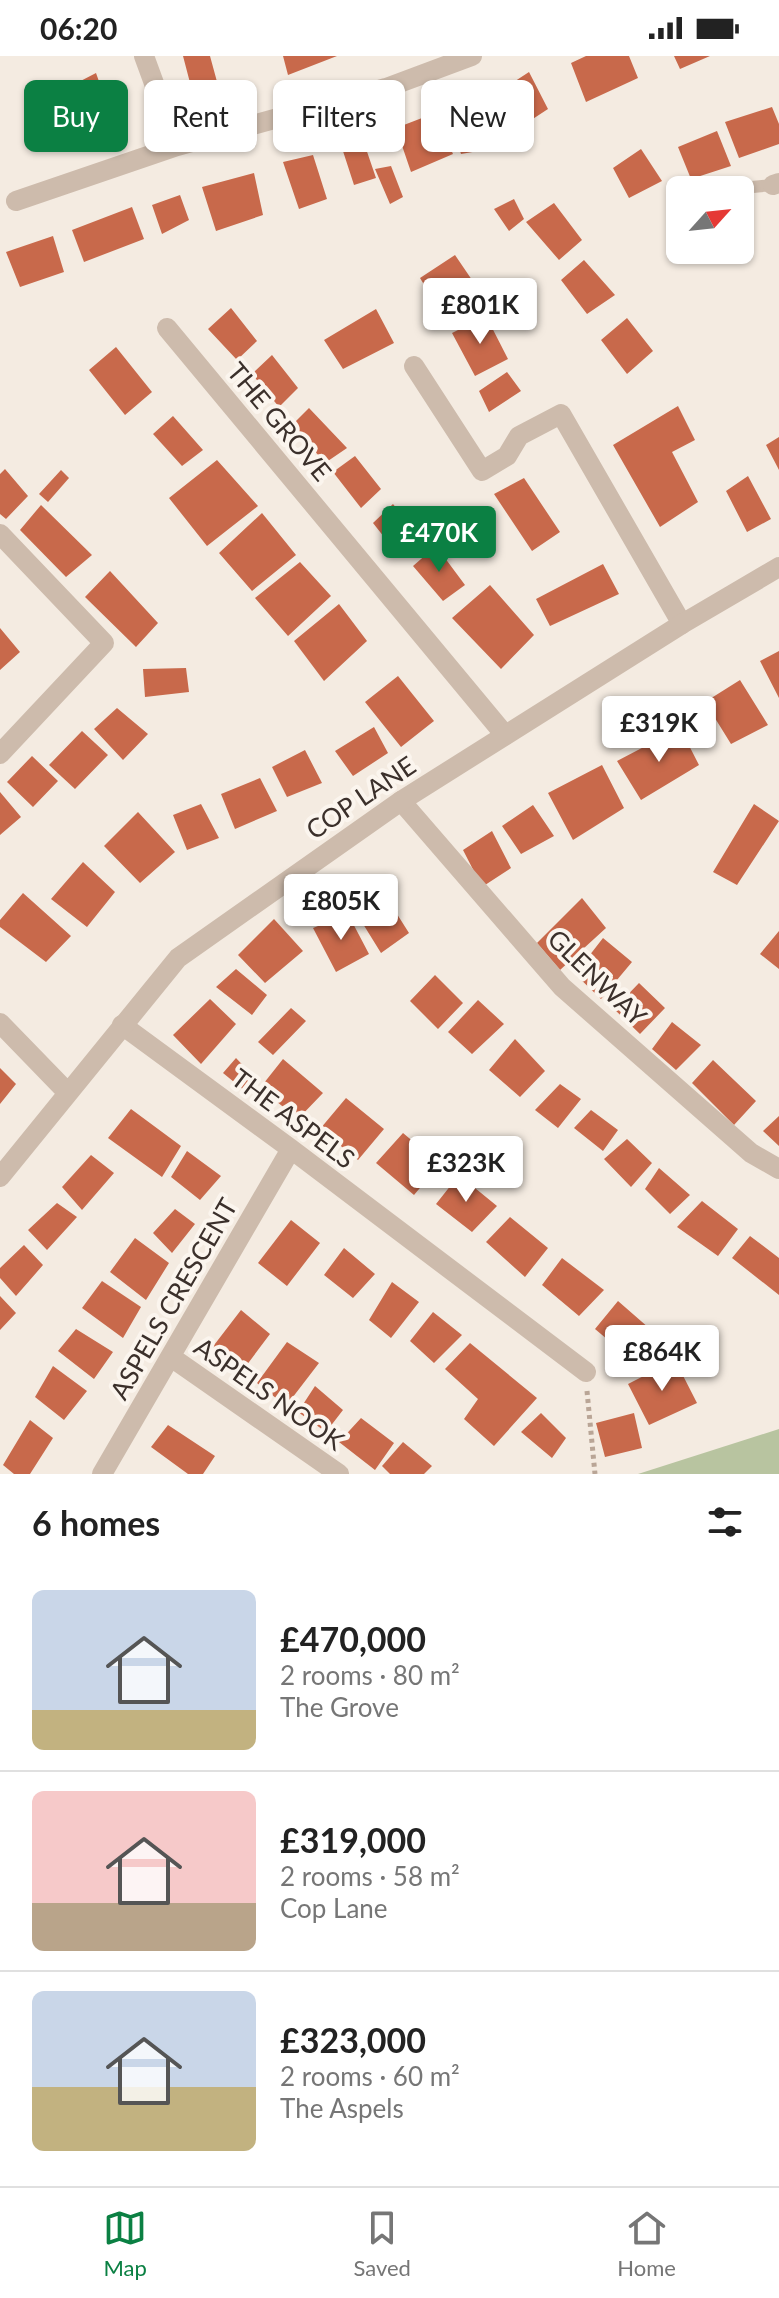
<!DOCTYPE html>
<meta charset="utf-8">
<style>
:root{--surface:#fff;--page:#f6f6f6;--text:#222;--muted:#767676;--line:#e0e0e0;--accent:#0b8043}
body{margin:0;font-family:Lato,sans-serif;background:var(--page);color:var(--text);height:100vh;display:flex;flex-direction:column;font-size:30px;white-space:nowrap}
*{box-sizing:border-box;margin:0}
p{font-size:26px;color:var(--muted)}
.icon{flex:none;width:44px;height:44px;fill:none;stroke:currentColor;stroke-width:2;stroke-linecap:round;stroke-linejoin:round}
.map{position:relative;height:1418px;overflow:hidden}
.panel{display:flex;flex-direction:column;background:var(--surface);flex:1}
.panel>*{flex:none}
.banner{position:absolute;left:24px;top:24px;width:732px;height:72px;display:flex;gap:16px}
.needle{width:52px;rotate:63deg}
.tools{position:absolute;left:666px;top:120px;display:grid;gap:16px}
.tools a{display:grid;place-items:center;width:88px;height:88px;border-radius:12px;background:var(--surface);box-shadow:0 2px 6px #0004;font-size:40px}
.price{position:absolute;translate:-50% -68px;padding:0 18px;border-radius:8px;background:#fff;color:#222;font-size:26px;line-height:52px;filter:drop-shadow(0 2px 4px #0008)}
.price::after{content:'';position:absolute;left:50%;top:48px;width:24px;height:18px;margin-left:-12px;background:inherit;clip-path:polygon(0 0,100% 0,50% 100%)}
.price.on{background:var(--accent);color:#fff}
ul{padding:0;list-style:none}
li{display:flex;align-items:center;gap:24px;height:200px;padding:0 32px}
li+li{border-top:2px solid var(--line)}
li span{display:grid;place-items:center;flex:none;width:224px;height:160px;border-radius:12px;color:#555}
li>.icon{margin-inline-start:auto}
span .icon{width:96px;height:96px;fill:#fffc;stroke-width:1}
li b{font-size:34px}
h2{display:flex;justify-content:space-between;align-items:center;height:96px;padding:0 32px;font-size:34px}
.tag{padding:0 28px;border-radius:12px;background:var(--surface);box-shadow:0 2px 6px #0004;font-size:28px;line-height:72px}
.tag.on{background:var(--accent);color:#fff}
.status{display:flex;justify-content:space-between;align-items:center;height:56px;padding:0 40px;background:var(--surface);direction:ltr}
.status svg{height:22px;fill:currentColor}
.menu{display:flex;justify-content:space-around;align-items:center;height:112px;border-top:2px solid var(--line);background:var(--surface);font-size:22px;color:var(--muted)}
.menu a{display:grid;justify-items:center;gap:4px}
.menu .on{color:var(--accent)}
.map>svg:first-child{display:block}
</style>
<div class="status"><b>06:20</b><svg viewBox="0 0 49 12"><path d="M0 12V9h3v3zM5 12V6h3v6zM10 12V3h3v9zM15 12V0h3v12zM26 1h20v11H26zM47 4h2v5h-2z"/></svg></div>
<div class="map">
<svg width="779" height="1418" viewBox="0 0 779 1418">
<rect width="100%" height="100%" fill="#f4ebe1"/>
<path fill="#b8c4a0" d="M779,1373V1418H638Z"/>
<path fill="#c8694b" d="M183,0H210L219,33L194,42Z
M283,0H337L288,19Z
M586,0H629L638,22L586,46L571,7Z
M674,0H710L680,13Z
M529,16L548,53L519,72L497,37Z
M96,17L115,71L87,81L69,31Z
M472,46L484,94L461,98L447,55Z
M772,51L779,68V88L739,102L725,66Z
M435,57L453,98L411,116L396,72Z
M717,75L731,110L691,123L678,91Z
M361,78L376,122L354,129L341,89Z
M641,93L662,125L629,142L613,112Z
M313,99L327,143L299,153L283,106Z
M391,110L403,141L390,148L375,113Z
M254,117L263,159L216,175L202,131Z
M180,139L189,164L162,178L152,149Z
M514,143L524,163L509,175L494,153Z
M554,147L582,184L559,204L526,166Z
M132,151L144,183L84,206L72,174Z
M680,161V192L668,169Z
M53,180L64,216L20,231L6,196Z
M455,199L487,246L449,270L420,222Z
M584,204L615,239L587,258L561,224Z
M231,252L257,285L237,304L208,273Z
M376,253L394,287L343,313L324,284Z
M486,260L508,303L475,320L452,277Z
M627,262L653,295L627,318L601,284Z
M116,291L152,336L125,359L89,314Z
M272,299L298,332L279,351L252,318Z
M507,316L521,335L489,356L479,335Z
M678,350L695,384L672,396L698,446L660,471L613,389Z
M309,352L347,392L325,407L292,369Z
M173,360L203,394L182,410L153,378Z
M779,381V414L766,389Z
M355,400L381,433L361,452L333,416Z
M217,404L258,450L207,490L169,442Z
M5,413L28,440L6,463L0,458V418Z
M61,414L69,422L48,446L39,438Z
M748,420L771,463L747,476L726,435Z
M524,422L560,476L532,495L494,438Z
M393,448L419,481L399,500L373,467Z
M41,449L92,499L66,521L20,474Z
M262,457L296,499L252,535L219,497Z
M436,490L465,529L443,545L413,510Z
M300,506L331,540L288,580L255,542Z
M603,508L619,538L550,570L536,543Z
M110,515L158,567L136,591L85,541Z
M490,529L534,579L501,613L452,562Z
M339,548L367,585L324,625L294,585Z
M0,572L20,596L0,614Z
M779,595V642L760,605Z
M186,612L189,636L145,641L143,613Z
M398,620L434,665L401,691L365,646Z
M740,624L768,669L731,688L705,646Z
M117,652L148,678L123,704L94,673Z
M374,671L388,697L353,720L335,695Z
M680,672L699,709L641,744L617,705Z
M82,675L108,699L75,733L49,709Z
M305,694L322,727L287,741L272,711Z
M32,700L58,725L33,751L7,726Z
M602,709L624,752L573,784L548,737Z
M260,722L277,755L235,773L221,738Z
M0,736L21,761L0,779Z
M201,748L219,782L187,794L173,759Z
M754,748L779,765L737,829L713,816Z
M533,749L554,780L521,798L502,770Z
M138,756L175,796L140,827L104,790Z
M492,775L511,812L482,831L463,794Z
M83,806L115,836L87,871L51,843Z
M383,836L409,877L381,897L355,855Z
M23,837L71,880L46,906L0,871V864Z
M582,842L606,872L560,914L537,887Z
M348,858L369,898L336,916L313,872Z
M274,863L303,895L265,927L238,899Z
M779,875V913L760,898Z
M603,882L632,906L601,943L575,918Z
M236,913L267,939L252,959L216,931Z
M435,919L463,947L438,973L410,945Z
M639,927L665,952L640,978L614,953Z
M210,943L236,968L201,1008L173,979Z
M478,944L504,968L472,998L448,976Z
M291,952L306,965L273,999L258,986Z
M672,966L701,989L676,1014L652,993Z
M515,983L545,1015L520,1041L489,1014Z
M236,1002L255,1022L245,1035L223,1017Z
M283,1003L323,1037L298,1063L260,1032Z
M713,1004L756,1045L734,1069L692,1027Z
M0,1012L16,1028L0,1048Z
M560,1028L581,1043L558,1072L535,1054Z
M346,1042L384,1073L358,1104L320,1073Z
M131,1053L181,1090L162,1121L108,1082Z
M591,1054L618,1074L603,1095L574,1072Z
M779,1060V1090L763,1075Z
M403,1077L440,1108L414,1139L376,1107Z
M627,1083L652,1107L631,1131L604,1103Z
M187,1095L221,1120L200,1144L171,1121Z
M91,1099L114,1117L82,1154L62,1131Z
M659,1112L690,1139L670,1158L645,1133Z
M459,1119L497,1150L472,1176L436,1148Z
M702,1145L738,1173L718,1200L677,1171Z
M57,1147L77,1161L47,1194L28,1174Z
M175,1153L195,1168L172,1197L153,1177Z
M510,1161L548,1192L525,1221L486,1186Z
M291,1164L320,1187L287,1230L258,1207Z
M750,1180L779,1202V1239L732,1202Z
M135,1182L169,1207L146,1244L110,1216Z
M24,1189L43,1209L16,1240L0,1222V1212Z
M344,1192L375,1218L353,1242L324,1219Z
M562,1202L604,1234L579,1260L542,1229Z
M102,1225L141,1251L123,1282L82,1252Z
M392,1226L419,1246L391,1282L369,1264Z
M0,1240L16,1257L0,1274Z
M618,1245L657,1279L633,1305L595,1273Z
M241,1254L270,1278L240,1318L208,1297Z
M433,1256L462,1279L434,1307L410,1285Z
M76,1273L113,1296L94,1323L58,1295Z
M287,1286L319,1307L286,1350L257,1327Z
M470,1287L537,1342L494,1390L464,1363L478,1343L445,1313Z
M675,1304L697,1347L649,1369L628,1328Z
M53,1310L87,1335L64,1364L35,1341Z
M315,1330L343,1354L326,1376L298,1356Z
M541,1357L566,1382L552,1402L521,1376Z
M634,1357L642,1392L605,1401L596,1367Z
M361,1362L394,1387L375,1414L339,1386Z
M30,1364L53,1382L30,1418H14L3,1409Z
M168,1369L215,1400L203,1418H188L151,1391Z
M403,1386L432,1410L424,1418H390L382,1410Z"/>
<g fill="none" stroke-linecap="round" stroke-linejoin="round">
<path stroke="#b9a596" stroke-width="5" stroke-dasharray="4 4" stroke-linecap="butt" d="M587,1335L595,1418"/>
<path stroke="#cdbbac" stroke-width="12" d="M721,134L773,129
M672,138H680"/>
<path stroke="#cdbbac" stroke-width="20" d="M144,0L177,90
M773,129L779,127
M16,145L177,90L386,32L472,0
M167,272L505,679
M414,310L482,415L507,400L519,380L561,358L682,568
M0,478L104,587L0,698
M401,745L562,931L751,1097L779,1113
M122,969L291,1093L586,1316
M171,1301L339,1418
M102,1418L291,1093"/>
<path stroke="#cdbbac" stroke-width="20" d="M0,967L67,1036
M0,1121L178,902L401,745L682,568L779,511"/>
</g>
<g text-anchor="middle" stroke-width="8" stroke-linejoin="round" paint-order="stroke">
<g font-size="26" fill="#3b302b" stroke="#fbf5ee">
<text transform="translate(279 366) rotate(50)" y="9">THE GROVE</text>
<text transform="translate(361 742) rotate(-34)" y="9">COP LANE</text>
<text transform="translate(597 922) rotate(44)" y="9">GLENWAY</text>
<text transform="translate(293 1063) rotate(37)" y="9">THE ASPELS</text>
<text transform="translate(174 1243) rotate(-60)" y="9">ASPELS CRESCENT</text>
<text transform="translate(269 1338) rotate(35)" y="9">ASPELS NOOK</text>
</g>
</g>
</svg>
<div class="tools">
<a><svg class="needle" viewBox="-14 -14 28 28"><path d="M0-13l5 13h-10z" fill="#e53935"/><path d="M0 13l5-13h-10z" fill="#767676"/></svg></a>
</div>
<b class="price" style="left:480px;top:290px">£801K</b>
<b class="price on" style="left:439px;top:518px">£470K</b>
<b class="price" style="left:659px;top:708px">£319K</b>
<b class="price" style="left:341px;top:886px">£805K</b>
<b class="price" style="left:466px;top:1148px">£323K</b>
<b class="price" style="left:662px;top:1337px">£864K</b>
<div class="banner">
<a class="tag on">Buy</a>
<a class="tag">Rent</a>
<a class="tag">Filters</a>
<a class="tag">New</a>
</div>
</div>
<section class="panel">
<h2>6 homes<svg class="icon" aria-label="filters" viewBox="0 0 24 24"><path d="M4 7h16M4 17h16"/><circle cx="9" cy="7" r="2"/><circle cx="15" cy="17" r="2"/></svg></h2>
<ul>
<li><span style="background:linear-gradient(#c9d6e8 75%,#c2b280 0)"><svg class="icon" aria-label="home" viewBox="0 0 24 24"><path d="M3 11l9-7 9 7M6 9v11h12V9"/></svg></span><div><b>£470,000</b><p>2 rooms · 80 m²</p><p>The Grove</p></div></li>
<li><span style="background:linear-gradient(#f6c9c9 70%,#b9a48a 0)"><svg class="icon" aria-label="home" viewBox="0 0 24 24"><path d="M3 11l9-7 9 7M6 9v11h12V9"/></svg></span><div><b>£319,000</b><p>2 rooms · 58 m²</p><p>Cop Lane</p></div></li>
<li><span style="background:linear-gradient(#c9d6e8 60%,#c2b280 0)"><svg class="icon" aria-label="home" viewBox="0 0 24 24"><path d="M3 11l9-7 9 7M6 9v11h12V9"/></svg></span><div><b>£323,000</b><p>2 rooms · 60 m²</p><p>The Aspels</p></div></li>
</ul>
</section>
<nav class="menu">
<a class="on"><svg class="icon" aria-label="map" viewBox="0 0 24 24"><path d="M3 6l6-2 6 2 6-2v14l-6 2-6-2-6 2zM9 4v14M15 6v14"/></svg>Map</a>
<a><svg class="icon" aria-label="saved" viewBox="0 0 24 24"><path d="M7 4h10v16l-5-4-5 4z"/></svg>Saved</a>
<a><svg class="icon" aria-label="home" viewBox="0 0 24 24"><path d="M3 11l9-7 9 7M6 9v11h12V9"/></svg>Home</a>
</nav>
